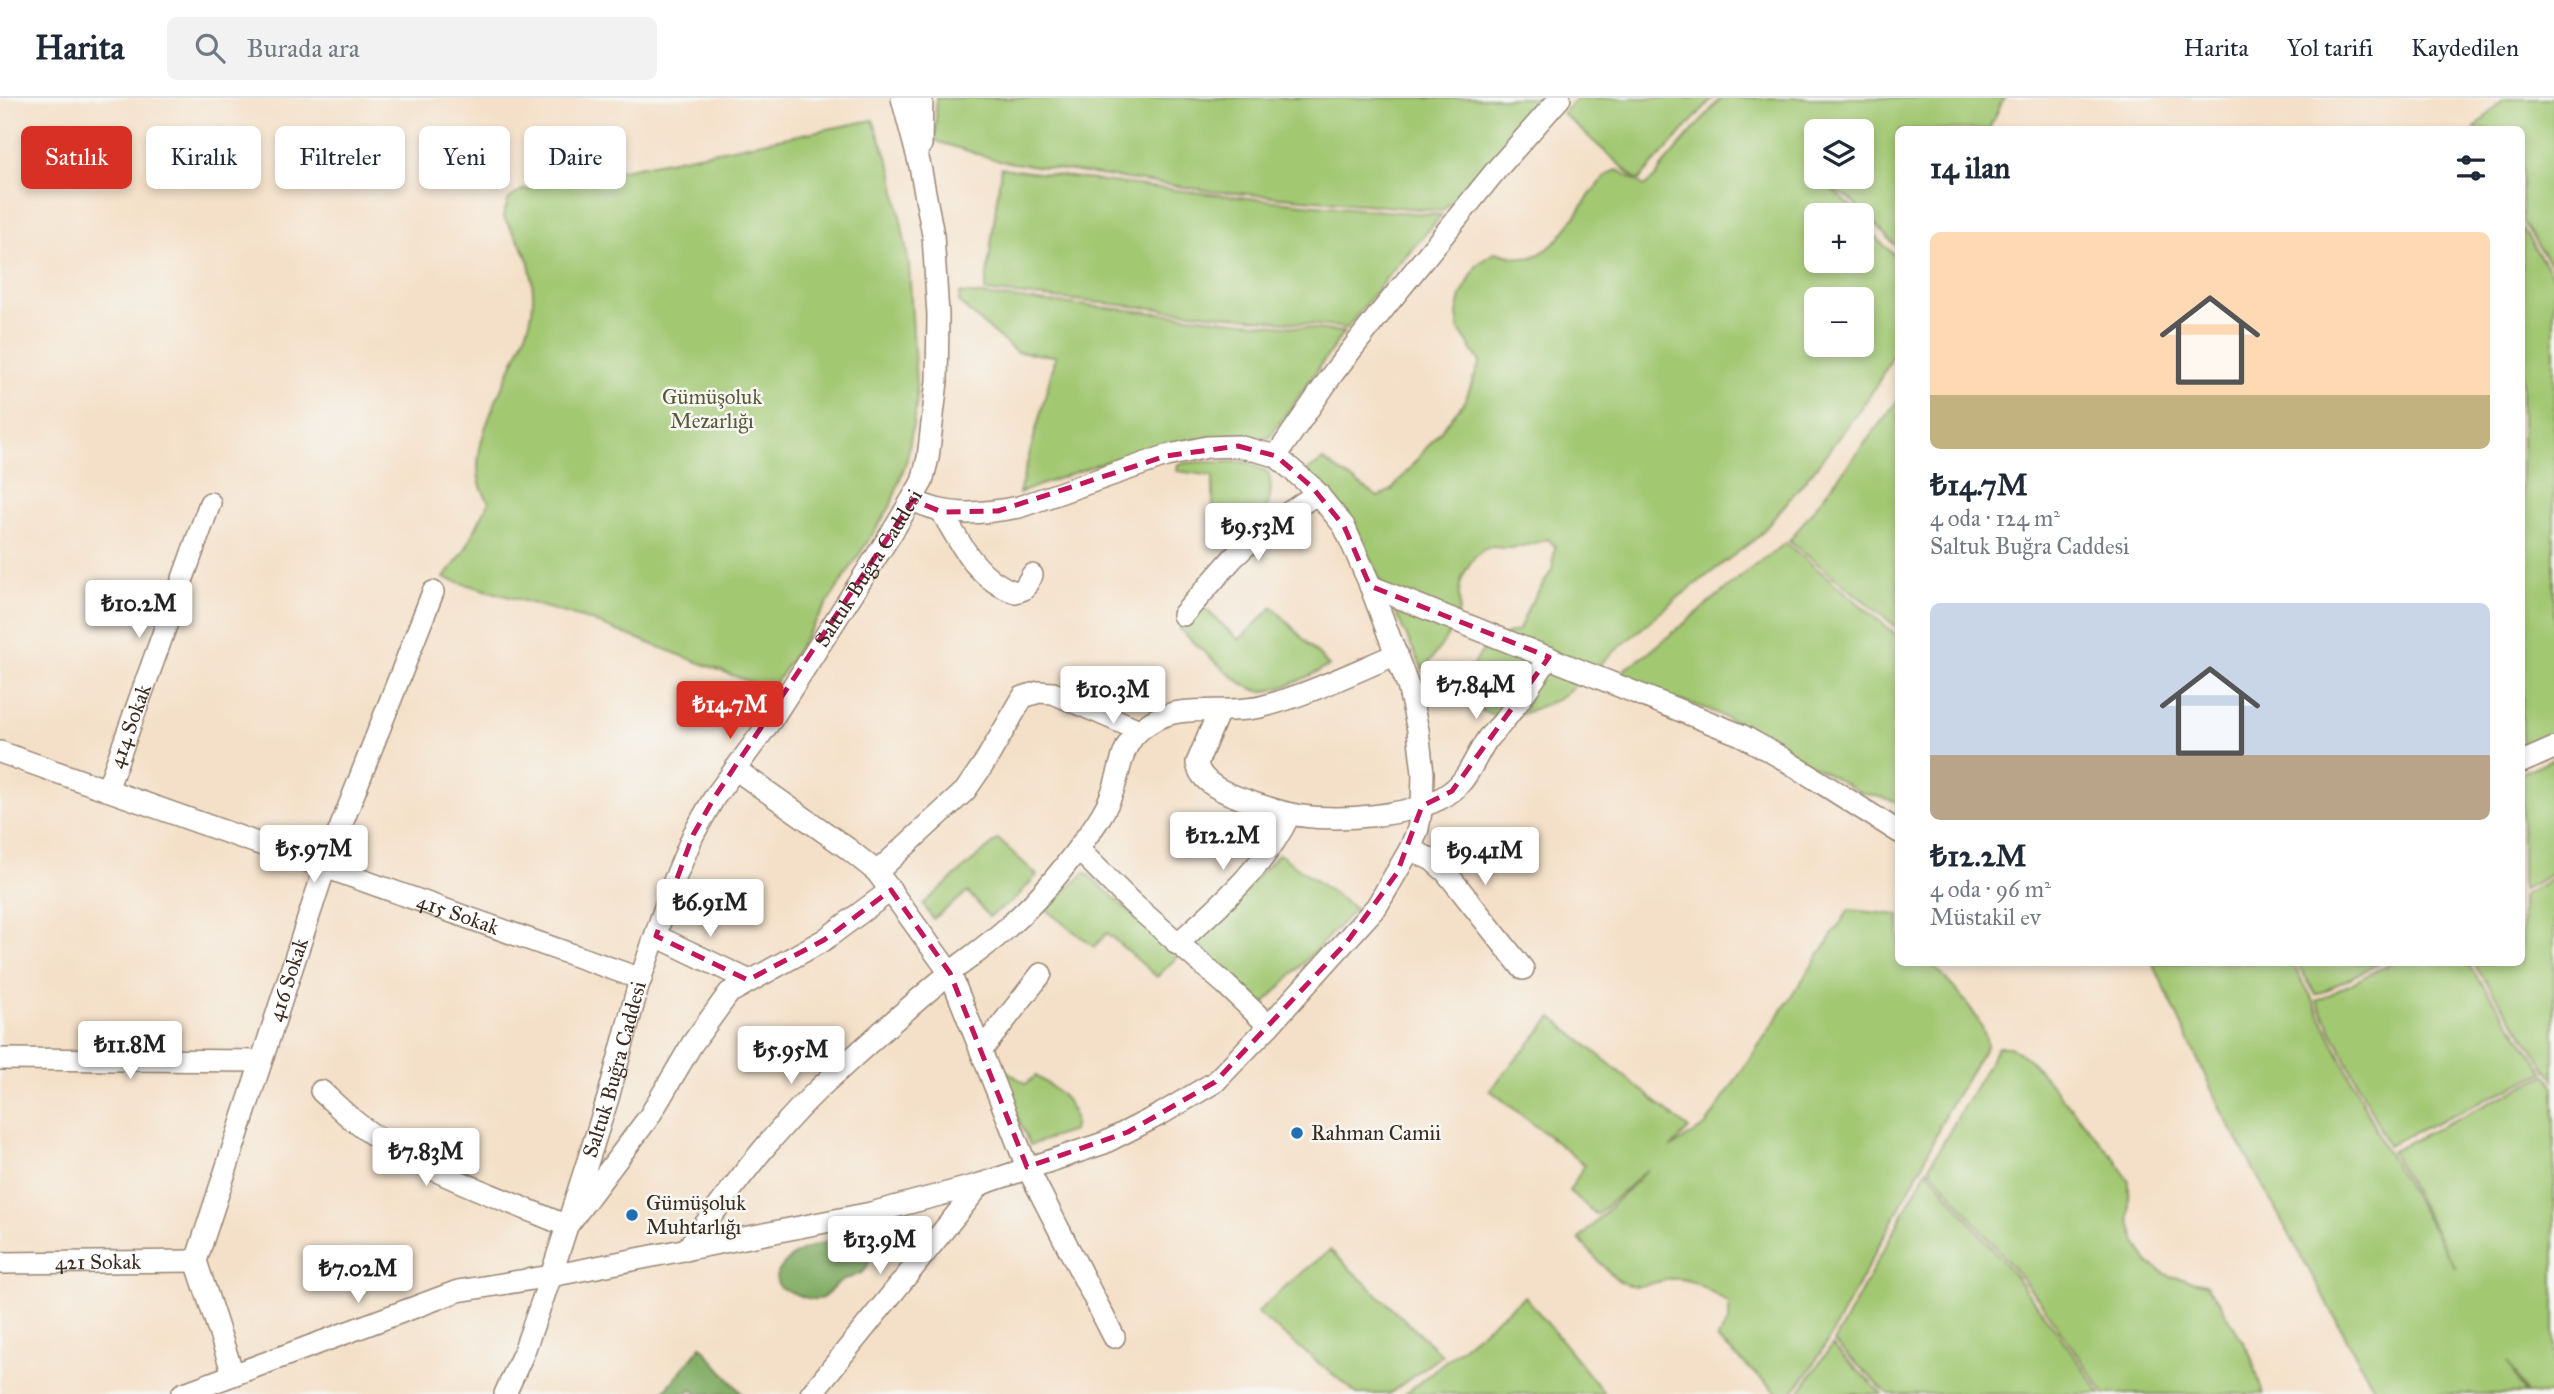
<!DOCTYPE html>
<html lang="tr">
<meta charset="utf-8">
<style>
:root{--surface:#fff;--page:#f2f2f3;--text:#1f2937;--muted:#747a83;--line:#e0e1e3;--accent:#d93025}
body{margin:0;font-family:"IM FELL Great Primer",serif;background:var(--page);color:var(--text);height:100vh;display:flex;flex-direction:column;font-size:26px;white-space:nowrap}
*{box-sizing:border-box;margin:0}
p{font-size:23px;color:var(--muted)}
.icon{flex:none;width:38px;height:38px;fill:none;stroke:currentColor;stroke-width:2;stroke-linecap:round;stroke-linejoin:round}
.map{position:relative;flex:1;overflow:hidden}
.drawer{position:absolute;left:1895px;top:28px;width:630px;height:840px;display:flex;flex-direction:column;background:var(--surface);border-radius:10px;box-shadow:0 4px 10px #0003}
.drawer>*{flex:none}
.top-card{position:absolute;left:21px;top:28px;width:665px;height:63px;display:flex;gap:14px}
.controls{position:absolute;left:1804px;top:21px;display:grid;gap:14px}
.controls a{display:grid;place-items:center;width:70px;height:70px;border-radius:10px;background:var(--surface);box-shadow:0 4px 10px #0003;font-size:35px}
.price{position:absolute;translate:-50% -60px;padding:0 16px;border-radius:7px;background:#fff;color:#222;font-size:23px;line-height:46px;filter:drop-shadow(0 2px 4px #0008)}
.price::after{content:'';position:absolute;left:50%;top:42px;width:21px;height:16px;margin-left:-10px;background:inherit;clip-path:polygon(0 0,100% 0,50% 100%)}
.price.on{background:var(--accent);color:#fff}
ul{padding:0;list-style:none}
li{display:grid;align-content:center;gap:14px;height:371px;padding:0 35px}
li span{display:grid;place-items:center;height:217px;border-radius:10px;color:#555}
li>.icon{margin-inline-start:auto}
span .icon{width:126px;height:126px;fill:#fffc;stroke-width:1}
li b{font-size:30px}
h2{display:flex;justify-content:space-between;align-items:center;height:84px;padding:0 35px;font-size:30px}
.chip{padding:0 24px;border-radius:10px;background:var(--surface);box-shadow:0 4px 10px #0003;font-size:24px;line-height:63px}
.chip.on{background:var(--accent);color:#fff}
header{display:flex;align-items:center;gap:42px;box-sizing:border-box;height:98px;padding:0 35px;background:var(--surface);border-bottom:2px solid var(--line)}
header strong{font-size:33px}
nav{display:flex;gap:38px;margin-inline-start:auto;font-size:24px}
.search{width:490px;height:63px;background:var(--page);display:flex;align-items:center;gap:18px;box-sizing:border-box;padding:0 24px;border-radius:10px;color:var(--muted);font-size:26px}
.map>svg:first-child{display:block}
</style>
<header>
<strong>Harita</strong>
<div class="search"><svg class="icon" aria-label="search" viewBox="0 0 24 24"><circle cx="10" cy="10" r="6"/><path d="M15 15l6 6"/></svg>Burada ara</div>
<nav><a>Harita</a><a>Yol tarifi</a><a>Kaydedilen</a></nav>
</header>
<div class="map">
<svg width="2554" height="1296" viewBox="0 0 2554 1296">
<rect width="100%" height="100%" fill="#f6f6f2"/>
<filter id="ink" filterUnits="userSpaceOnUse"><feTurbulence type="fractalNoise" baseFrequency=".0143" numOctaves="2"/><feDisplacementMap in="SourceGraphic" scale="14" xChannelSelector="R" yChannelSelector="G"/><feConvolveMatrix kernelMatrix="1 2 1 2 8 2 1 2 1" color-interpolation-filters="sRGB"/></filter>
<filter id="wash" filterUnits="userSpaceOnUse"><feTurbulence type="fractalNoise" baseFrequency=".00686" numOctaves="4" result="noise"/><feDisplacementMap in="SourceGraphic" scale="28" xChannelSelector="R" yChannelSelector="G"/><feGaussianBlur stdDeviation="1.57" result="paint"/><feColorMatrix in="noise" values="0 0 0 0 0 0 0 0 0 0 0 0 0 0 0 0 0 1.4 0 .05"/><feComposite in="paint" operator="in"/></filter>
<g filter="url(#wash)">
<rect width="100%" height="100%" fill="#f4e0c8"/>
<path fill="#a2c872" stroke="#6e7948" stroke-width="2" fill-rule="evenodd" d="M936,0H1550L1467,89L1442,113L1212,93L1000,63L936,43Z
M1578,0H1713L1638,83L1562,15Z
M1721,0H2004L1989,31L1899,32V151L1850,101L1827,88L1862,117H1816V163H1862V118L1877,141L1899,161V245L1886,271L1869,299L1817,368L1759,438L1676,501L1559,601L1510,621L1484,614L1465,601L1463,583L1485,549L1502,538L1519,532L1529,508L1552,472L1555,448L1548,441C1535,445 1521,450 1506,450C1498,450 1493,447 1485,451C1471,459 1459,480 1459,496C1459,504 1461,510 1458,517C1450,538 1436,555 1423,572L1348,416L1307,373L1323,362L1378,399L1392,392L1465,303L1480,264L1459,232L1457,216L1461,198L1477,167L1495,154C1504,156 1514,160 1523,160C1567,160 1586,80 1618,72L1645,88L1656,79L1662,68ZM1816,33H1862V79H1816ZM1816,201H1862V247H1816Z
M2504,0H2554V172L2522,123V32L2474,31Z
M873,22L892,72L909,167L917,303L907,361L890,409L771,592L589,522L444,480L464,454L489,404C486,398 481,391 480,385C467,341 518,266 530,223C535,205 533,183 529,165C525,149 511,132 503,118L509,101L522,92Z
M1001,70C1148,89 1294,108 1442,117L1392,173L1347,230L985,193Z
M2522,130L2554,180V637L2522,649Z
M960,195L1344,234L1269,340C1178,332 1103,364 1019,395L1056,258L1016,254L959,205Z
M1899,301V531L1789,443Z
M1196,364H1245L1268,374C1273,387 1271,403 1264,415L1250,417L1213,416V378L1177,373L1178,366Z
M1786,445L1899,539V704L1860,694L1744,629L1708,611L1646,593L1622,581L1624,571L1646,557L1749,472Z
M1202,508L1239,542L1273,509L1329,568C1309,577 1284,593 1262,593C1243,594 1194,544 1179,531Z
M2554,660V775L2522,792V675Z
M998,741L1037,777L1017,799L989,819L968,794L933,821L923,806Z
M1279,756L1355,811L1263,907L1193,844Z
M1085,774L1179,857L1157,879L1107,835L1094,849L1046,812Z
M2554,779V981L2473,865L2522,864V798Z
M1849,812L1899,817V864L1931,865C1950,886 1984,918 1987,947L1946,1014L1925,1062L1829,1241L1806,1278L1791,1296H1778L1717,1241L1729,1222V1205C1714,1196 1698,1183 1680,1181C1660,1179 1640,1195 1621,1184C1610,1178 1589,1152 1579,1141L1648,1071L1597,1117L1569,1093L1585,1067L1490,992L1552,919L1689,1031L1670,1050L1705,1028Z
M2393,864L2467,865L2545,974L2388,1047L2317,903Z
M2153,865H2292L2311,898L2383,1047L2456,1171L2391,1053L2546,977L2554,988V1296H2526L2508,1264L2524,1296H2377L2221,1012Z
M2297,865H2380L2316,897Z
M1998,949H2010L2030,962L2114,1060L2129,1083V1120L2136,1144L2149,1166L2170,1178L2205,1186L2219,1203L2251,1258L2263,1296H2105L2036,1198L1929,1069Z
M999,968L1026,986L1036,978C1056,992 1080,1005 1073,1033L1030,1047L997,974Z
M1927,1071L2010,1172L2056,1232L2101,1296H1888L1834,1244Z
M1330,1152L1442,1257L1389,1296H1357L1257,1215L1282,1191Z
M1525,1198L1605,1296H1405Z
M1832,1247L1882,1296H1798Z"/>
<path fill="#81ac64" stroke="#5e6b41" stroke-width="2" d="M843,1141L872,1154C864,1185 859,1171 839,1185C833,1188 828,1197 822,1200C810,1205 790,1193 779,1189L776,1179C788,1152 816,1146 843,1141Z
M701,1248L742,1296H698L692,1292L687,1296H662Z"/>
</g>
<g filter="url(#ink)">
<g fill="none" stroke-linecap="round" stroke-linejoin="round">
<g stroke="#988573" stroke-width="24">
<g id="minor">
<path d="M921,47L922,0"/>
<path d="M1276,358L1334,274L1381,214L1497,71L1560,0"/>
<path d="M942,414C960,446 978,482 1015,494L1024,491L1032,477"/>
<path d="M1370,488L1741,637L1782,660L1899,734"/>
<path d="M1183,517L1233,460L1264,431L1318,395"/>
<path d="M1219,613L1197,665C1200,686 1228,696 1245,702C1260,707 1276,713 1291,716C1331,725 1420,719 1452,693C1469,680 1476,657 1488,640C1495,632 1503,625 1509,616C1524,598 1536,578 1549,559"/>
<path id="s1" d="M0,654L641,881"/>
<path d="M2522,664L2554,650"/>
<path d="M735,671L847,750L877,774L950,875L1027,1069L1114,1239"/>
<path id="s2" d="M107,692L210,405"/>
<path d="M1078,751L1132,805L1225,886L1269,928"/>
<path d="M1410,751L1432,762L1446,774L1523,871"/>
<path d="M877,774L965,693L985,664L1023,599L1039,594L1053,595L1139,632"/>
<path d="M656,838L748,882"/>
<path d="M1177,846C1220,807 1265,769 1290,716"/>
<path d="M981,953L1041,876"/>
<path d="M0,961L261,963"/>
<path d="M321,993C332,1003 342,1013 353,1022C415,1072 495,1097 567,1128L649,1019L692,946L729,895L824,842L891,792"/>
<path d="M686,1152C732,1090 778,1026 836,975C873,941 912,906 951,874C970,859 991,845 1009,828C1035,805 1059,777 1079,749C1090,734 1103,718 1110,700C1124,669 1117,644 1151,624C1183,604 1228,618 1264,608C1310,596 1354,574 1397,556"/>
<path id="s3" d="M0,1165L196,1163"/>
<path id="s4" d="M233,1276L196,1163L325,769L433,494"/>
<path d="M182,1296L458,1193L551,1178L871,1115L981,1086L1104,1045L1161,1016L1215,984L1269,928L1377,808L1410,751L1418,731L1422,708L1423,675L1418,632L1408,588L1368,482L1344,428L1312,389L1276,358L1238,348L1207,349L1166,358L1019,409C982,416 947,420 913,402"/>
<path id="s5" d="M505,1296L523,1256L551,1178L608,1000L639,885L674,783L693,737L714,700L772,621L896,428L922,384L928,360L937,283L938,217L933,137L920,68L902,0"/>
<path d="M811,1296L981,1086"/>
</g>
</g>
<use href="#minor" stroke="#fff" stroke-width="21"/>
</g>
</g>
<path fill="none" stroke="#c2185b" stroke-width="5" stroke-dasharray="14 9" stroke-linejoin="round" d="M1238,348L1276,358L1312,389L1344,428L1370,488L1549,559L1452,693L1422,708L1397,775L1347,844L1215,984L1128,1034L1027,1069L950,875L891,792L824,842L748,882L656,838L693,737L714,700L913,402L942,414L998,413L1166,358Z"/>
<g fill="#1f6fb2" stroke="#f6f6f2" stroke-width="2.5">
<circle cx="1297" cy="1035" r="7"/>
<circle cx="632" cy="1117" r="7"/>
</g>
<g text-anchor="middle" stroke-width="5" stroke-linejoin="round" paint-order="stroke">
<g font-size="21" fill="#5a5937" stroke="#f6f6f2">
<text x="712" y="306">Gümüşoluk<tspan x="712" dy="24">Mezarlığı</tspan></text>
</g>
<g font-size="21" fill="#3b2a1e" stroke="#f6f6f2">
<text dy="7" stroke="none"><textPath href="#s5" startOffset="910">Saltuk Buğra Caddesi</textPath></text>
<text dy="7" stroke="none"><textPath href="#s2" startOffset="68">414 Sokak</textPath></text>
<text dy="7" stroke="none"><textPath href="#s1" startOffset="486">415 Sokak</textPath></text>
<text dy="7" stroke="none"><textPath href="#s4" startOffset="415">416 Sokak</textPath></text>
<text dy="7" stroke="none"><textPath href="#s5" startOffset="343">Saltuk Buğra Caddesi</textPath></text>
<text dy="7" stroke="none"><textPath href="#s3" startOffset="98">421 Sokak</textPath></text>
</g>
<g font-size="21" fill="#3b2a1e" stroke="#f6f6f2" text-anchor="start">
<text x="1311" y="1042">Rahman Camii</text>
<text x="646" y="1112">Gümüşoluk<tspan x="646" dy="24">Muhtarlığı</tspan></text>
</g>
</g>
</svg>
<div class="controls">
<a><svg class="icon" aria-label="layers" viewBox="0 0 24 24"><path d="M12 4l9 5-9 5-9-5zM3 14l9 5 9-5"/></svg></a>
<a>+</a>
<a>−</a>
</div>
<b class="price" style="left:1258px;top:465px">₺9.53M</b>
<b class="price" style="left:139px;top:542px">₺10.2M</b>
<b class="price" style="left:1476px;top:623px">₺7.84M</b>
<b class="price" style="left:1113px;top:628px">₺10.3M</b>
<b class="price on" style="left:730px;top:643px">₺14.7M</b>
<b class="price" style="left:1223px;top:774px">₺12.2M</b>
<b class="price" style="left:314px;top:787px">₺5.97M</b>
<b class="price" style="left:1485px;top:789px">₺9.41M</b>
<b class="price" style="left:710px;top:841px">₺6.91M</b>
<b class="price" style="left:130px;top:983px">₺11.8M</b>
<b class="price" style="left:791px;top:988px">₺5.95M</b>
<b class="price" style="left:426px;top:1090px">₺7.83M</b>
<b class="price" style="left:880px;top:1178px">₺13.9M</b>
<b class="price" style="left:358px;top:1207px">₺7.02M</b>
<div class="top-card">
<a class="chip on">Satılık</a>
<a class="chip">Kiralık</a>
<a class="chip">Filtreler</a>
<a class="chip">Yeni</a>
<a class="chip">Daire</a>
</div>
<section class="drawer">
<h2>14 ilan<svg class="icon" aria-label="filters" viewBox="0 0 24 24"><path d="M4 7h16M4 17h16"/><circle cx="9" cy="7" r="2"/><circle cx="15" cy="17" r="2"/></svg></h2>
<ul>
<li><span style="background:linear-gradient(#ffd9b3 75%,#c2b280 0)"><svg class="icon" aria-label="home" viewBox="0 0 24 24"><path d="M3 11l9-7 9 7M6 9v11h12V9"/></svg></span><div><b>₺14.7M</b><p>4 oda · 124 m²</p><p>Saltuk Buğra Caddesi</p></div></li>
<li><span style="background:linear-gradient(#c9d6e8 70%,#b9a48a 0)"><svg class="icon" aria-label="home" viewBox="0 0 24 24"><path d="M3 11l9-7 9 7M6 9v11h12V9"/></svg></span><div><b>₺12.2M</b><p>4 oda · 96 m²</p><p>Müstakil ev</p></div></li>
</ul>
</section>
</div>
